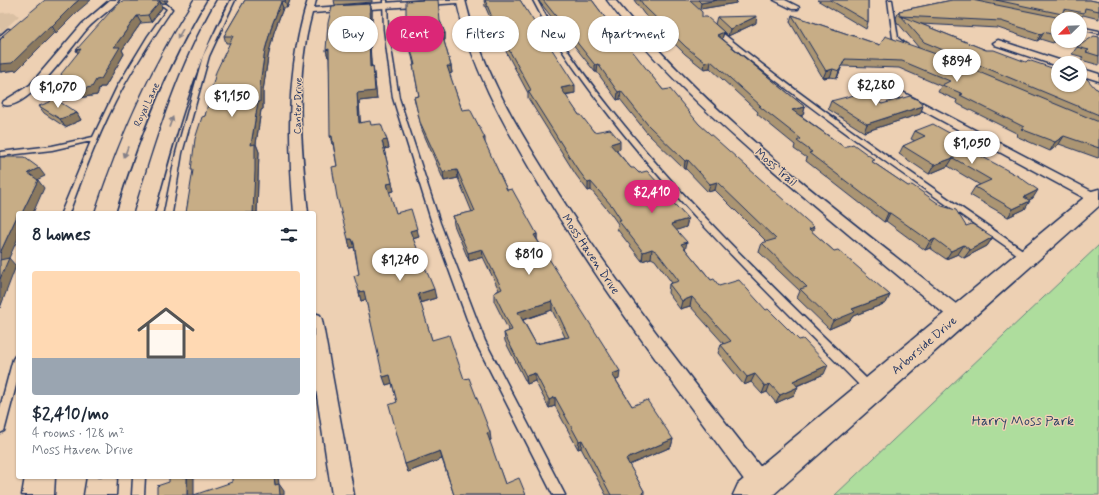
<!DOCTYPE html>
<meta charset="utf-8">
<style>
:root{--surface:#fff;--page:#f2f2f3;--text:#1f2937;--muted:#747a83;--line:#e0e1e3;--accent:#db2777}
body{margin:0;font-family:Mynerve,sans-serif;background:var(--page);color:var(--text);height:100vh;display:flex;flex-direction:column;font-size:15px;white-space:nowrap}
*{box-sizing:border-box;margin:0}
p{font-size:13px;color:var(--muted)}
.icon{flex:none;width:22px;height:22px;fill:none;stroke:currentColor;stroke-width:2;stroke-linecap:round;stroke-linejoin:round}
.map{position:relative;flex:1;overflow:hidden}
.drawer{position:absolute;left:16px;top:211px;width:300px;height:268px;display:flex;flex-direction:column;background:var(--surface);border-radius:4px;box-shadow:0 1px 3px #0004}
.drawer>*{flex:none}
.guide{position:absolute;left:328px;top:16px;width:380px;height:36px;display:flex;gap:8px}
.needle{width:26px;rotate:247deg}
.fabs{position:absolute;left:1051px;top:12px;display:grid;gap:8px}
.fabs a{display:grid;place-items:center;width:36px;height:36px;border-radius:50%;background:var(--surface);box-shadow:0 1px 3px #0004;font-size:20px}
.price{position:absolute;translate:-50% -34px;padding:0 9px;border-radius:14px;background:#fff;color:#222;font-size:13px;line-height:26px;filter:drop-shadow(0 1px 2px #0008)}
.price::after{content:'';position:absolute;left:50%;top:24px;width:12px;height:9px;margin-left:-6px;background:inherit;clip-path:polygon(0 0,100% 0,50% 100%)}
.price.active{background:var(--accent);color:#fff}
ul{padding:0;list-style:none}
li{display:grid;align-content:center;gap:8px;height:212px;padding:0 16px}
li+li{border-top:1px solid var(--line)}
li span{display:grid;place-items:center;height:124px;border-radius:4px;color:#555}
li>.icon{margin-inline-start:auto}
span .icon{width:72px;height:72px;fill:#fffc;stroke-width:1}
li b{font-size:17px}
h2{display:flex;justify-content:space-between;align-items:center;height:48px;padding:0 16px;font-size:17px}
.chip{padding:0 14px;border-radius:18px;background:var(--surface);box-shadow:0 1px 3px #0004;font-size:14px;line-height:36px}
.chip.active{background:var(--accent);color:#fff}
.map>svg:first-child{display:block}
</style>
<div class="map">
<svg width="1099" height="495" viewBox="0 0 1099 495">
<rect width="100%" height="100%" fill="#edd0b3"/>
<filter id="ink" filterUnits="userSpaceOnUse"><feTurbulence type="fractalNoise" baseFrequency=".025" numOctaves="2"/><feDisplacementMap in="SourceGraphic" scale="8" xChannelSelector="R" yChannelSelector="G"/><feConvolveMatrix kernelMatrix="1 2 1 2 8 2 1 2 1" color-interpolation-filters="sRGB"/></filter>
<g filter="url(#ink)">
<path fill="#dac0a3" d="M14,12L19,16L0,33V13Z"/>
<path fill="#aedd9d" stroke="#64867e" d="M1099,245V495H835Z"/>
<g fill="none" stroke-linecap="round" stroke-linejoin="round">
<g stroke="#1b2f5e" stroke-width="3">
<path id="lane" d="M231,0H235L209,56L182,153L172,213H164L176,153L203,56Z
M383,0H387L388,29L399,98L440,223L485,341L565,495H553L475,341L432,223L393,98L384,29Z
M533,0H537C561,45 591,85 623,124C699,218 788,301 874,386L875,389L874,392L870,393L866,392C782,306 694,222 619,128C587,87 556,46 533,0Z
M888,0H892L898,38L907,45V47H903L893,38Z
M151,3L166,4L172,9C155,34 138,60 123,87C101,127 85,170 69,213H61L91,141L52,150L0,156V152L52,146L93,137L117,87L148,36L167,9L163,6L149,5V3Z
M1080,27L1099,31V33L1080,29Z
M712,28H716C816,109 923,181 1030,255L1031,257L1030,259H1024C919,185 812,112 712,30Z
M8,29L12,30L0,41V36Z
M18,355V378L5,428L4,431L0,433V408L13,359L15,356Z
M133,477H145L144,495H132Z"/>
</g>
<g stroke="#1b2f5e" stroke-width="3">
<path id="street" d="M110,0H119C110,11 97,18 87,29C72,46 28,111 4,105L2,103L4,101L30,85L82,24Z
M308,0H316L314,8L426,0H465C480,63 511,118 545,172C611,280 691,378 769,478L772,485L769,492L762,495L753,492C678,389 599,287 534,176C502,121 471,66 457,3L312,13C294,78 301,147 308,213H294C288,141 286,69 308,0Z
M607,0H615C714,122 843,215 965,311L967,316L965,321L959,322L953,321C888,267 823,214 760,159C705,111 650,60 607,0Z
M774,0H785L799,7L798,9H792Z
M998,40L1062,61L1063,63H1058V66L1054,65L995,45L993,43Z
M1080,68L1099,74V81L1080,75Z
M891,86L1099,195V201H1090L887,91L886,89L887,87Z
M314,313L320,315L322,320L354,495H332L314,376Z"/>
</g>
<g stroke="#1b2f5e" stroke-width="3">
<path id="secondary" d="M194,0H206C166,67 138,138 115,213H95C120,138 151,67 194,0Z
M217,0H229C193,67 174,140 154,213H134C156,140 178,67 217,0Z
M1099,189V206L773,495H733L738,484L1092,191Z
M25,477H55L54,495H22Z
M87,477H117L116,495H84Z"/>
</g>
<use href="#lane" fill="#edd0b3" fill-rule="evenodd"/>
<use href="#street" fill="#edd0b3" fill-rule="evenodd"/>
<use href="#secondary" fill="#edd0b3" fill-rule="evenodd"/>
</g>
<path fill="#ab9573" stroke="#1b2f5e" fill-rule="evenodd" d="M130,0H168L166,3H160L162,8L151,22L141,23L122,50L124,54L105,87H100L97,95L59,101L78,53L76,50L131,1Z
M245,0H290L287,8H283L274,32L268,57L263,91V109L261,110L256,144L259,152L258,179L257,213H186L205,116L230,43H226L224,36Z
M334,0H372V2L335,5Z
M484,0H520L575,93L565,95L579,115L594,132L620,149L616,150L631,168L659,184L658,187L688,219L686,227L676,230L686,250L711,280L719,286L766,310L824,374L797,386L794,395L776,403L767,392L762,394L751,382L744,385L718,353L721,345L724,344L690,306L680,309L668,293L669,284L672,283L655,260L651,258L642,261L617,229L618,224L611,214L591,190L588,191L576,175L528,98V93L503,46L498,29H495L485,6Z
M538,0H592L618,35L663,90L812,232L834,251L890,295L886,303L853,316L850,320L829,329L797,298L800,291L759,252L762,243L767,242L715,190L708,192L686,169H684L647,133L620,99L617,100L597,72H595Z
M634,0H689L702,17L724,32L722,39L805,107L803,115H800L844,147L874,163L966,226L993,237L987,246L964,258L958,254L946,259L930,248L925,250L886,221L884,222L806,161L807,158L794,149L795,145L757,114L758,112L710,68L704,69L685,54L644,14Z
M690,0H737L736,3L700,9Z
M817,0H868V22L866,29Z
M952,0H1090L1099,2V19L1083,15L1080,19L1061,16L1060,18L1057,36L1053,43L1040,39L1037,41L998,28L921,24L986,50L1099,90V157L1098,158L1059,144L1050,151L1016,136L1018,134L956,103L957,100L938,92L941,86L899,68L842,66L837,78L830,77L823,78L790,22L792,15L880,45L919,48L898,23H897L896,18L899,11Z
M370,4L372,10V43L370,44L371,67L373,66L374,74L377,99L359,101L360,122L371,125L387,140L389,148L384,149L394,191L389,192L396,213L419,237L413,239L436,298L420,303L432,340L464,379L491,440L489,441L505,484L526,495H454L442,459L408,472L405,464L397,402L392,383L386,385L366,300L361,301L359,292V274L354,247L350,248L337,166L333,144H332L329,57H328L326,50Z
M78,11L56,33H54L17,70L0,72V40L2,37V36Z
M717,17L756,23L728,36L715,24Z
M440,21L445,33V40L444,41L451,66L452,73H449L462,110L485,138V144L507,190L537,234V239L619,379L616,380L632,406L673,439L671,447L629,465L644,491V495H606L581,448L578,449L555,406L549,408L535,381L527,384L505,341L504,333L509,331L494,301V293L499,290L483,257L469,261L454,225L453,216L472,212L458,178L444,181L422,130L414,97L419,96L413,65H414L406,30ZM552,310L565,337L536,344L523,320Z
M1099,37V65L1081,60L1083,57L1072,54L1077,47Z
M831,101L882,104L923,106L920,114L864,132L828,109Z
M39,106L77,113L81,120L65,127L44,113Z
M915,131L970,150L1033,198L1029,200L1025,209L1008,217L970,195L975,187L980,185L948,166L929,174L899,154L903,146L915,141L911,139Z"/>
<path fill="#8b795e" stroke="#1b2f5e" d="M79,0H91L78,11L56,33L52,26L74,4Z
M164,0H168L166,3Z
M286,0H290L287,8L285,1Z
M717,0H737L736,3L700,9L701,3Z
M160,1L162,8L151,22L148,15Z
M281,2L283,8L274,32L268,57L263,91V109L261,110L256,144L259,152L258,179L257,213H253L251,145L258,102L260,84L265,50L272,25Z
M370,4L372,10V43L370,44L372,74L370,67L369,37Z
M137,16L141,23L122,50L124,54L105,87H100L97,95L59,101L55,93L96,80L114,47Z
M757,16L756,23L728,36L730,29Z
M494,22H497L498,29H495Z
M50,26L54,33L17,70L0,72V64Z
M724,32L722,39L717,35Z
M1044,32L1040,39L1037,41L1041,34Z
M445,33V40L443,41L442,34Z
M81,49L80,57L76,50Z
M329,49L330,57H328L326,50Z
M845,59L842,66L837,78L839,71Z
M711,61L710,68L704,69L705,62Z
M598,64L597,72H595V65Z
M373,66L374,74L377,99L359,101L361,131L359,123L357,93Z
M447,66H451L452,73L448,74Z
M833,69L830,77L823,78L826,71Z
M575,85V93L560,95L561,88Z
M621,91L620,99L617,100L618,92Z
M923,106L920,114L864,132L867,124Z
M805,107L803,115L790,118L792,110Z
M77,113L81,120L65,127L60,119Z
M330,136H332L334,144H332Z
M1064,136L1059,144L1050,151L1055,142Z
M387,140L389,148L384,149L382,141Z
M620,141V149L609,152L610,144Z
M973,146L968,154L966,148Z
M953,158L948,166L929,174L934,165Z
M688,160L686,169H684L685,161Z
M39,168L45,176L34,181L28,173Z
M457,170L458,178L444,181L443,172Z
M38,180L44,188L33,213H22Z
M591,182V190L588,191V183Z
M717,182L715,190L708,192L710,184Z
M392,183L394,191L389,192L387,184Z
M1038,190L1033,198L1018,206L1024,197Z
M1030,201L1025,209L1008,217L1013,209Z
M888,213H890L886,221L884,222Z
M18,214V238L9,258L16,266L0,308V253Z
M688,219L686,227L669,233L671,224Z
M814,227L811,235L809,229Z
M417,229L419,237L412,239L410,231Z
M537,234V242L534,235Z
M993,237L987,246L964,258L970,250Z
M348,239H352L355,247L350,248Z
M935,239L930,248L925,250L930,241Z
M687,242L685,251L681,244Z
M964,245L958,254L946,259L951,251Z
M482,249L483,257L469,261L468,253Z
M652,249L651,258L642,261L643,252Z
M434,289L436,298L419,303L418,294Z
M364,291L367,299L361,301L359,292Z
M890,295L886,303L853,316L850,320L829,329L833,321L852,309Z
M692,297L690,306L680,309L682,301Z
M552,301V310L519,321L518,312Z
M828,365L824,374L789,389L793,381Z
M620,371L619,379L611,382L612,374Z
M535,373V381L527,384L526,376Z
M755,374L751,382L744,385L747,377Z
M390,375L393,383L386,385L383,377Z
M770,384L767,392L762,394L765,386Z
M798,387L794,395L776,403L780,395Z
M555,397V406L549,408V400Z
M490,432L491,440L488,441L487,433Z
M673,439L671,447L624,467L626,459Z
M582,440L581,448L578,449L579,441Z
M440,451L442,459L408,472L405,464Z
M187,477H194V495H187Z
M274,477H278L279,484L284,491V495H280L275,485Z"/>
<path fill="#c7ad86" stroke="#1b2f5e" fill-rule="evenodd" d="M45,0H79L74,4L52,26H50L12,63L0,64V40L4,36H2Z
M245,0H286L285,1L281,2L272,25L265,50L260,84V102H258L251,145L255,144V171L253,213H186L193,170H191L195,139L202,117L205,116L216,72L233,36H224Z
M425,0H438L440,21L445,33L442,34L451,66H447L462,110L470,109L485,138H483L507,190L512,189L537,234L534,235L620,371L612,374L632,406L647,400L673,439L626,459L644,491L642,493L643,495H611L582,440L579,441L555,397L549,400L535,373L526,376L504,333L512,330L494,293L502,289L482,249L468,253L453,216L475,211L457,170L443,172L420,122L414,97L419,96L413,65H415L406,30V1ZM552,301L569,337L536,344L518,312Z
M485,0H520L575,85L561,88L579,115H581L594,132L610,129L620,141L610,144L631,168H634L639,173L647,171L659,184L657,185L688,219L671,224L687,242L681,244L711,280L714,279L719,286L739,280L766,310L768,309L799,340L803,339L828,365L793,381L798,387L780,395L770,384L765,386L755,374L747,377L721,345L731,341L692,297L682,301L669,284L679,281L657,252L652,249L643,252L618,220H621L612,206L591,182L588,183L576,167L528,91L531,90L503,39L497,22H494Z
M543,0H592L618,35L634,53L663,90L670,89L699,124L814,227L809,229L834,251L838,250L890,295L852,309L855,312L833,321L800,289L807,287L762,243L776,239L717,182L710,184L688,160L685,161L648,125L621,91L618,92L598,64L595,65Z
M640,0H689L702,12V17H707L724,32L717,35L805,107L792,110L844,147L853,144L875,160L871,161L908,186L912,185L942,206L956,210L966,226L972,224L993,237L970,250L964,245L951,251L935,239L930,241L890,213H888L809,153L812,152L797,141L801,139L759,106H761L711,61L705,62L686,47L645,7Z
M698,0H717L701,3Z
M830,0H868V22Z
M952,0H972L1061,18L1058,19V32L1057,36L1044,32L1041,34L1001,21L900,16L899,11Z
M996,0H1090L1099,2V11L1085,8L1084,13L1064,9L1062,14Z
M122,1H160L148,15L137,16L114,47H120L101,79L96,80L92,87L55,93L63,79L61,74L81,49L76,50L110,12Z
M370,4L371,36L369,37L370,67L373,66L375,91L357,93L359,123L370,121L371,125L381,124L387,140L382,141L392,183L387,184L396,213L411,209L417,229L410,231L434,289L418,294L432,340L449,335L464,379L469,378L490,432L487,433L505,484L519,478L526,495H454L440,451L405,464L389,405L397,402L390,375L383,377L364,291L359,292L354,276L359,274L354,243L352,239H348L337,197L332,167L337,166L332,136H330L329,49L326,50L328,23L332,6Z
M792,15L880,45L885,36L933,53L1099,122V148L1064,136L1055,142L1021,129L1024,127L960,95L963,94L942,85L950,81L902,61L845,59L839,71L833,69L826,71Z
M757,16L730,29L717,17Z
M901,16L986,50H994L1026,62L1028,60L1058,70V85H1080V71L1095,88L1099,90V115L924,42Z
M1094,36L1099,37V56L1086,52L1089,50L1077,47Z
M862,93L882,104L910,96L922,102L923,106L867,124L831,101Z
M52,97L77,113L60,119L39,106L50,102Z
M933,124L973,146L966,148L1018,176L1038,190L1024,197L1030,201L1013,209L975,187L991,180L953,158L934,165L903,146L925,136L915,131Z
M0,157H24L39,168L28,173L38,180L22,213H18V214L0,253Z
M9,258L0,279V260Z
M169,477H187V495H157V486L169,482Z
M232,477H274L275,485L279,484L280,495H194L232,482Z"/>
<defs><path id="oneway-solid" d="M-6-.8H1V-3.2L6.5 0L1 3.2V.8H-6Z"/></defs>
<g fill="#848088">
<use href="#oneway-solid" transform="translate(180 34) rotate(120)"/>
<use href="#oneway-solid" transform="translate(171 122) rotate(-70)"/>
<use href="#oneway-solid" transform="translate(126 152) rotate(110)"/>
</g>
</g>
<g text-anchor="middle" stroke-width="3" stroke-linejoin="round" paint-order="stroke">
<g font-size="10" fill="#1b2f5e" stroke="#edd0b3">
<text transform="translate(146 104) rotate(-65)" y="4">Royal Lane</text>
<text transform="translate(297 106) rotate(-89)" y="4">Canter Drive</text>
</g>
<g font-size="12" fill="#1b2f5e" stroke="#edd0b3">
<text transform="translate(776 167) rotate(41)" y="4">Moss Trail</text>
<text transform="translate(591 254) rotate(56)" y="4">Moss Haven Drive</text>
<text transform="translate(924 345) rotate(-41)" y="4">Arborside Drive</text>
</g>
<g font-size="14" fill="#2a4064" stroke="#edd0b3">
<text x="1023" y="425">Harry Moss Park</text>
</g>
</g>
</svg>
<div class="fabs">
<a><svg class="needle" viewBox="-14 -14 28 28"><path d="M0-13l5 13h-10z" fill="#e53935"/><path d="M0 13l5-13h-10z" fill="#747a83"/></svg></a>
<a><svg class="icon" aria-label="layers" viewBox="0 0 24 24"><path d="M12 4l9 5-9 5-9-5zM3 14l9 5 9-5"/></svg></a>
</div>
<b class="price" style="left:957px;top:83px">$894</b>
<b class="price" style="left:876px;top:107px">$2,280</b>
<b class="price" style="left:58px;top:109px">$1,070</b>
<b class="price" style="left:232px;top:118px">$1,150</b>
<b class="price" style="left:972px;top:165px">$1,050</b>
<b class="price active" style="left:652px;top:214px">$2,410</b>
<b class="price" style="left:529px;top:276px">$810</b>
<b class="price" style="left:400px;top:282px">$1,240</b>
<div class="guide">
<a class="chip">Buy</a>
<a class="chip active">Rent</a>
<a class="chip">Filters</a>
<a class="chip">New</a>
<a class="chip">Apartment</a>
</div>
<section class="drawer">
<h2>8 homes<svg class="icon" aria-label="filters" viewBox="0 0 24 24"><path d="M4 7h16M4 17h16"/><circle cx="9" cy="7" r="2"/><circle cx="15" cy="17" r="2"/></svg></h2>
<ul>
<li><span style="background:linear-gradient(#ffd9b3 70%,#9aa5b1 0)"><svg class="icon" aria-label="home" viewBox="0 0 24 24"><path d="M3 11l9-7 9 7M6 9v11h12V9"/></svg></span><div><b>$2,410/mo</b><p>4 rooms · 128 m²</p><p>Moss Haven Drive</p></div></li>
</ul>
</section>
</div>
